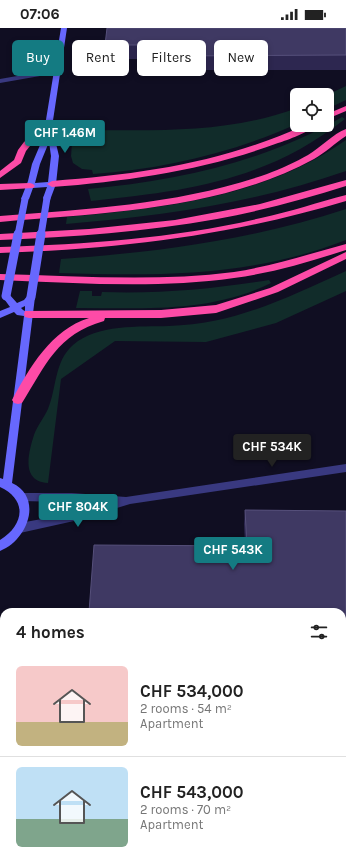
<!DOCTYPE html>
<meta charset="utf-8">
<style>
:root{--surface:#fff;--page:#f6f6f6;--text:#222;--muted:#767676;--line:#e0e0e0;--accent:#147b82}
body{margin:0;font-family:Karla,sans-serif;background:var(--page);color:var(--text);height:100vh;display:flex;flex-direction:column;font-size:15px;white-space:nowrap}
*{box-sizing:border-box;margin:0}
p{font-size:13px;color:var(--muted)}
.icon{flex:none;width:22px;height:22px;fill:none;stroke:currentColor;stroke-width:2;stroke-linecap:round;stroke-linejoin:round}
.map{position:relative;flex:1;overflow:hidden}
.sheet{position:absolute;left:0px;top:580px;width:346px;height:256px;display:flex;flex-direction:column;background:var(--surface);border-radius:12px 12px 0 0;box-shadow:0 2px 6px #0003}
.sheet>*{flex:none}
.top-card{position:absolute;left:12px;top:12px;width:322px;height:36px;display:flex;gap:8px}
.controls{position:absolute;left:290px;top:60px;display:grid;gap:8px}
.controls a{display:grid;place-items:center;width:44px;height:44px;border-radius:6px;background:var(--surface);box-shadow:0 2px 6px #0003;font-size:20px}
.price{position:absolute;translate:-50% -34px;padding:0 9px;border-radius:4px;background:var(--accent);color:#fff;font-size:13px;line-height:26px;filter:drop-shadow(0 1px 2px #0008)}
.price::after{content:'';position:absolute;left:50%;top:24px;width:12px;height:9px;margin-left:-6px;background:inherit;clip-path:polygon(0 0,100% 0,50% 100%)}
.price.active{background:#222;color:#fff}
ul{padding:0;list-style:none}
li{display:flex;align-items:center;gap:12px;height:100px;padding:0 16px}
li+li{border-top:1px solid var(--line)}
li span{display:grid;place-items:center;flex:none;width:112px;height:80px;border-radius:6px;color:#555}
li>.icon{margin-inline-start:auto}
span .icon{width:48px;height:48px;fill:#fffc;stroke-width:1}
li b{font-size:17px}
h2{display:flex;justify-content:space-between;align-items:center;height:48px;padding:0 16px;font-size:17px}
.tag{padding:0 14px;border-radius:6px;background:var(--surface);box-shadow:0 2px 6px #0003;font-size:14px;line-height:36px}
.tag.active{background:var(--accent);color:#fff}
.status{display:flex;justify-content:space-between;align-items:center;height:28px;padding:0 20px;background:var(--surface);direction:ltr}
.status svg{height:11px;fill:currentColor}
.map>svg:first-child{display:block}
</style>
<div class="status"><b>07:06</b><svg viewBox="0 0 49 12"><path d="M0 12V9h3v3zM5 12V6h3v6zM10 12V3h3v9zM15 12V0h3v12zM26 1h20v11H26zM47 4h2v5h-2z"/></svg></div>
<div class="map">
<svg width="346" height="836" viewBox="0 0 346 836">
<rect width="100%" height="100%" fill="#100e22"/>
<path fill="#112c2a" d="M346,58V72L327,81V67Z
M297,80V96C232,125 163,141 93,146L92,142L82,141L73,135L71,128L73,102C148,102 225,107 297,80Z
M342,89L345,91C266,153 188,163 91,173L88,161C176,153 265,134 342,89Z
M346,112V143C255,175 161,188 66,196L67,189C165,180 263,170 346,112Z
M346,181V212C252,249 159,248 59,245L61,231C160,224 251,212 346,181Z
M346,243V263L276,295L206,314L115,313L61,351L48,455C21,453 28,426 34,407C37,398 44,390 48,381C57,359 54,334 73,317C97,296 139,299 169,298C236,296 286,270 346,243Z
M269,252L271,255C210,285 143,280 76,280L80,263H92V268H101L102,264C159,266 213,261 269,252Z"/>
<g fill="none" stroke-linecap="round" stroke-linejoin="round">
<path fill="#393980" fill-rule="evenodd" d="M40,44H57L60,46L57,48H40L0,55V51Z
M346,436V444L130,476L74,493L20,505L16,503L15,500L16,497L20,495L74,485L105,475L22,473L18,472L17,469L18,466L22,465H72L126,469Z
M346,724V740L342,741L346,743V796L342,794V725Z"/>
<path fill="#6768fe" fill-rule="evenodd" d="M61,0H67L52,99L59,128L56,156L50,172H44L43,170L47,159L33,160L29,171L25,173L21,171L28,153L32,136L43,110ZM49,114L51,128L48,154L35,155L40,136Z
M6,265L9,266L17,275L24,272L28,267H34L35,269L12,455C44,470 27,513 0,523V512C24,497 28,472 0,459V450L3,451L24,288L17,287L14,284L0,290V283L10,279L2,268ZM25,278V283L23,282L21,280Z"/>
<path fill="#fd4ba7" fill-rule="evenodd" d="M346,78V83L327,91V86Z
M49,94L53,97L30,118L26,123L21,135L0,150V143L14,132L18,122L24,114L46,95Z
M305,97H316C309,104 288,112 278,115C205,142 129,153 52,159L47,156L52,153C142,146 222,135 305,97Z
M346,101V108C335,115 325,125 314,131C221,182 103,185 0,194V188C90,181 181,176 267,146C280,141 296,134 308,127C320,120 334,105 346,101Z
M346,152V158C304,171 261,183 217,191C145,204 73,209 0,212V206L89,201L175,192L260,176Z
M30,155L33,156L35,158L33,160L0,162V156Z
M346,167V173C229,208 121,221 0,225V219C88,216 176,210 261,190C290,184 318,174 346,167Z
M346,216V222C309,234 272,245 234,250C157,261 78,255 0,252V246C78,248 156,254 234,244C272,238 309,226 346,216Z
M346,224V231L278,264L216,285L161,290H105L104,293C57,306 46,337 22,375L18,376L14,375L12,372C30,339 51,302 89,290H29L25,289L24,286L25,283L161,282L216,277L270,260Z"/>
<path stroke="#6768fe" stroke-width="7" d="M18,207L25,171
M41,207L47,170"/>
<path stroke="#6768fe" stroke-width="9" d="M6,268L18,206
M31,269L41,206"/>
</g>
<path fill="#2d2750" d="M346,0V42H174V35L155,31H106L105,17Z
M245,482L346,483V668H342V584L245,518L244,496Z"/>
<path fill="#3f3963" stroke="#56507b" d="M107,0H346V27L174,28V21L154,17H105Z
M245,482L346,483V657H342V584H89L94,517L247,518Z
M21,832H303L304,836H20Z"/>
</svg>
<div class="controls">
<a><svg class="icon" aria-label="locate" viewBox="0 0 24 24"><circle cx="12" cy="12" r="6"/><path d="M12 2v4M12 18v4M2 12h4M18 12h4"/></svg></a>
</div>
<b class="price" style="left:65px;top:126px">CHF 1.46M</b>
<b class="price active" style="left:272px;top:440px">CHF 534K</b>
<b class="price" style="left:78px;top:500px">CHF 804K</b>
<b class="price" style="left:233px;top:543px">CHF 543K</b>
<div class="top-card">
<a class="tag active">Buy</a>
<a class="tag">Rent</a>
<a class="tag">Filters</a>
<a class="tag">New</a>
</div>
<section class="sheet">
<h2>4 homes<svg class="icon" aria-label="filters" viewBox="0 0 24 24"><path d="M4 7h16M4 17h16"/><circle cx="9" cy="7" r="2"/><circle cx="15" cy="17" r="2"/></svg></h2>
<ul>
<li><span style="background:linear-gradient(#f6c9c9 70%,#c2b280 0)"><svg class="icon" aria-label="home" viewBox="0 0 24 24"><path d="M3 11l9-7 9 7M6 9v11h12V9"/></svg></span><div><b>CHF 534,000</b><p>2 rooms · 54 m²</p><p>Apartment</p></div></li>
<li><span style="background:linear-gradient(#bfe0f5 65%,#7fa58c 0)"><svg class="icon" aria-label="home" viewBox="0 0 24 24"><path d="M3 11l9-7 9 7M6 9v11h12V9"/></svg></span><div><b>CHF 543,000</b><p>2 rooms · 70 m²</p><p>Apartment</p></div></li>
</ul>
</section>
</div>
